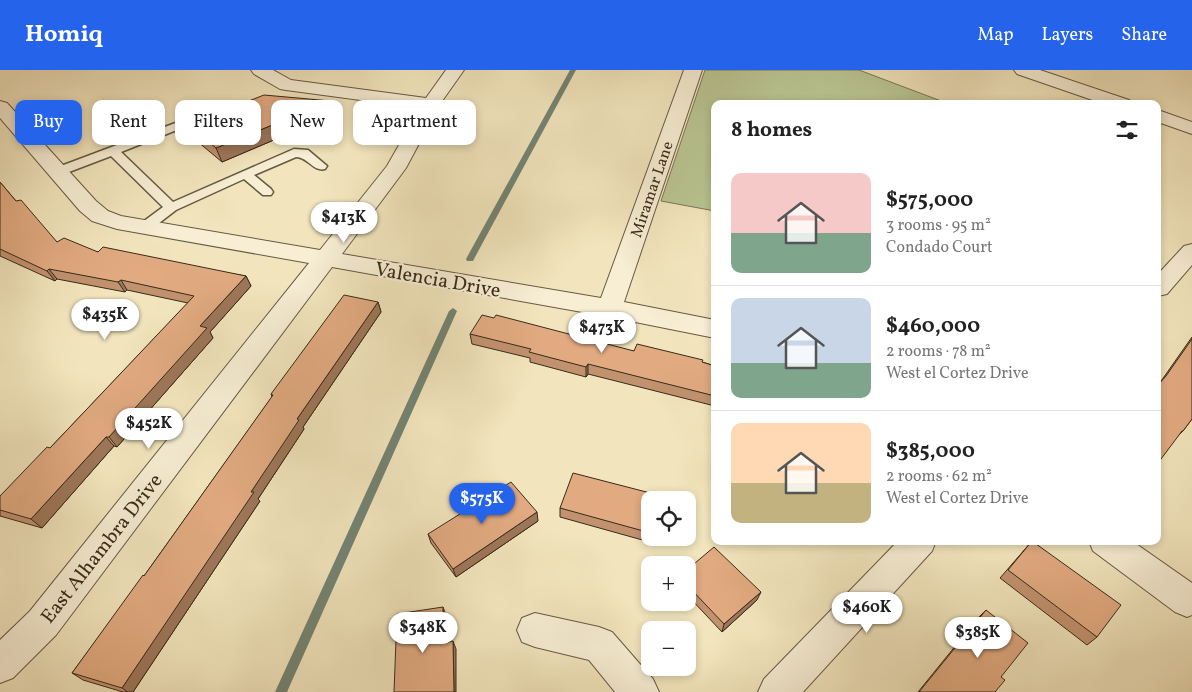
<!DOCTYPE html>
<meta charset="utf-8">
<style>
:root{--surface:#fff;--page:#f2f2f2;--text:#222;--muted:#767676;--line:#e0e0e0;--accent:#2563eb}
body{margin:0;font-family:Vollkorn,serif;background:var(--page);color:var(--text);height:100vh;display:flex;flex-direction:column;font-size:19px;white-space:nowrap}
*{box-sizing:border-box;margin:0}
p{font-size:16px;color:var(--muted)}
.icon{flex:none;width:28px;height:28px;fill:none;stroke:currentColor;stroke-width:2;stroke-linecap:round;stroke-linejoin:round}
.map{position:relative;flex:1;overflow:hidden}
.details{position:absolute;left:711px;top:30px;width:450px;height:445px;display:flex;flex-direction:column;background:var(--surface);border-radius:10px;box-shadow:0 2px 8px #0003}
.details>*{flex:none}
.banner{position:absolute;left:15px;top:30px;width:475px;height:45px;display:flex;gap:10px}
.buttons{position:absolute;left:641px;top:421px;display:grid;gap:10px}
.buttons a{display:grid;place-items:center;width:55px;height:55px;border-radius:10px;background:var(--surface);box-shadow:0 2px 8px #0003;font-size:25px}
.price{position:absolute;translate:-50% -42px;padding:0 11px;border-radius:18px;background:#fff;color:#222;font-size:16px;line-height:32px;filter:drop-shadow(0 1px 2px #0008)}
.price::after{content:'';position:absolute;left:50%;top:30px;width:15px;height:11px;margin-left:-8px;background:inherit;clip-path:polygon(0 0,100% 0,50% 100%)}
.price.current{background:var(--accent);color:#fff}
ul{padding:0;list-style:none}
li{display:flex;align-items:center;gap:15px;height:125px;padding:0 20px}
li+li{border-top:1px solid var(--line)}
li span{display:grid;place-items:center;flex:none;width:140px;height:100px;border-radius:10px;color:#555}
li>.icon{margin-inline-start:auto}
span .icon{width:60px;height:60px;fill:#fffc;stroke-width:1}
li b{font-size:21px}
h2{display:flex;justify-content:space-between;align-items:center;height:60px;padding:0 20px;font-size:21px}
.tag{padding:0 18px;border-radius:10px;background:var(--surface);box-shadow:0 2px 8px #0003;font-size:18px;line-height:45px}
.tag.current{background:var(--accent);color:#fff}
header{display:flex;align-items:center;gap:30px;box-sizing:border-box;height:70px;padding:0 25px;background:var(--accent);color:#fff}
header strong{font-size:24px}
nav{display:flex;gap:28px;margin-inline-start:auto;font-size:18px}
.map>svg:first-child{display:block}
</style>
<header>
<strong>Homiq</strong>
<nav><a>Map</a><a>Layers</a><a>Share</a></nav>
</header>
<div class="map">
<svg width="1192" height="622" viewBox="0 0 1192 622">
<rect width="100%" height="100%" fill="#f2e5bd"/>
<filter id="stains"><feTurbulence type="fractalNoise" baseFrequency=".004" numOctaves="4"/><feColorMatrix values="0 0 0 0 .2 0 0 0 0 .09 0 0 0 0 .02 0 0 0 .5 -.17"/></filter>
<radialGradient id="worn" r=".72"><stop offset=".6" stop-color="#630" stop-opacity="0"/><stop offset="1" stop-color="#630" stop-opacity=".3"/></radialGradient>
<path fill="#b9c592" stroke="#787856" d="M705,0H859L949,34H715V141L661,131Z"/>
<g fill="none" stroke-linecap="round" stroke-linejoin="round">
<path fill="#738473" fill-rule="evenodd" d="M570,0H576L474,189L473,191H467L466,189Z
M453,238L457,241L287,622H275L449,241Z"/>
<g stroke="#665a43" stroke-width="3">
<path id="lane" d="M226,34L230,35L231,37L230,39L121,82L173,132L294,79L308,80L327,96L325,99C313,102 308,87 296,87L254,105L271,119L273,122L271,125H263L244,109L176,140L150,160L145,161L138,157L140,154L163,137L111,86L61,105L57,106L51,102L53,99Z"/>
</g>
<g stroke="#665a43" stroke-width="2">
<path id="street" d="M251,0H273L291,10L426,28L446,0H464L440,34L406,98L342,184L601,228L684,0H702L624,232L715,250V268L610,247L332,197L56,565L13,608L0,613V570L30,541L309,193L117,159L92,151L80,141L0,48V31L7,33L96,131L108,141L121,146L320,180L387,96L420,38L286,20L280,19L254,4Z
M1014,0H1040L1129,30L1131,34H1104L1017,4Z
M1158,40L1192,52V64L1158,52Z
M1192,174V195L1167,224L1158,226V204L1184,176Z
M898,471H936L932,481L803,622H758L764,609Z
M1089,471H1132L1192,513V545L1187,547L1175,542L1093,481Z
M535,543L599,557L612,562L653,609L659,622H615L589,590L535,577L522,572L517,560L522,548Z"/>
</g>
<use href="#lane" fill="#f7eed4" fill-rule="evenodd"/>
<use href="#street" fill="#f7eed4" fill-rule="evenodd"/>
</g>
<path fill="#c2926f" stroke="#382b1a" d="M218,43L335,44L222,92L185,61L178,47Z
M0,112L16,131L57,172L98,182L246,206L251,216L210,262L213,268L117,377L114,376L42,458L0,446V426L50,378L188,233L127,220L125,222L57,209L55,211L0,186Z
M378,232L381,242L303,357L304,359L258,429L260,431L133,622H123L83,610L72,603L144,506L272,327L271,324Z
M470,264L634,281L702,292L715,296V336L588,304L586,307L530,292V288L472,274Z
M1192,267V349L1183,361L1175,369L1159,314Z
M650,430V458L646,471L560,447V438Z
M538,451L456,507L431,473L428,464Z
M1032,471L1097,567L1087,575L1000,508Z
M688,499L757,530L722,562L688,526Z
M986,540L1001,607L995,622H918L978,548Z"/>
<path fill="#9e775a" stroke="#382b1a" d="M331,31L335,44L222,92L216,78Z
M49,199L57,209L55,211L47,201Z
M246,206L251,216L210,262L213,268L117,377L109,367L200,256Z
M121,210L127,220L125,222L118,212Z
M378,232L381,242L303,357L304,359L258,429L260,431L133,622H128L122,618L251,422L297,349Z
M588,294V304L586,307V297Z
M106,367L114,376L42,458L31,449Z
M537,442L538,451L456,507L453,499Z
M650,452V458L646,471L647,462Z
M761,522L757,530L722,562L724,554Z
M443,537L446,545V580L443,573Z
M453,571L456,579V622H454Z"/>
<path fill="#e1aa81" stroke="#382b1a" d="M264,25L331,31L216,78L178,47L208,36L218,43Z
M0,112L16,131L21,130L57,172L64,168L98,182L103,177L246,206L200,256L207,258L109,367H106L31,449L0,440V426L47,377L50,378L194,226L121,210L118,212L49,199L47,201L0,179Z
M344,225L378,232L297,349L299,350L251,422H254L122,618L72,603L143,505L144,506L273,325L271,324Z
M482,245L494,248L496,245L634,281L637,274L703,290L702,292L715,296V326L588,294L586,297L529,282L531,279L470,264Z
M1192,269V349L1183,361H1182L1158,393V315L1166,306Z
M573,403L658,425L656,430H650V452L647,462L560,438Z
M511,412L537,442L453,499L428,464Z
M1032,471L1121,535L1097,567L1008,500Z
M714,477L761,522L724,554L688,516V499Z
M443,537V573L453,571L454,622H394L397,544Z
M986,540L1028,573L1001,607L1005,610L995,622H919Z"/>
<g text-anchor="middle" stroke-width="4.5" stroke-linejoin="round" paint-order="stroke">
<g font-size="16" fill="#382b1a" stroke="#f7eed4">
<text transform="translate(651 119) rotate(-71)" y="6">Miramar Lane</text>
</g>
<g font-size="20" fill="#382b1a" stroke="#f7eed4">
<text transform="translate(438 209) rotate(10)" y="7">Valencia Drive</text>
<text transform="translate(101 478) rotate(-52)" y="7">East Alhambra Drive</text>
</g>
</g>
<rect width="100%" height="100%" filter="url(#stains)"/>
<rect width="100%" height="100%" fill="url(#worn)"/>
</svg>
<div class="buttons">
<a><svg class="icon" aria-label="locate" viewBox="0 0 24 24"><circle cx="12" cy="12" r="6"/><path d="M12 2v4M12 18v4M2 12h4M18 12h4"/></svg></a>
<a>+</a>
<a>−</a>
</div>
<b class="price" style="left:344px;top:174px">$413K</b>
<b class="price" style="left:105px;top:271px">$435K</b>
<b class="price" style="left:602px;top:284px">$473K</b>
<b class="price" style="left:149px;top:380px">$452K</b>
<b class="price current" style="left:482px;top:455px">$575K</b>
<b class="price" style="left:867px;top:564px">$460K</b>
<b class="price" style="left:423px;top:584px">$348K</b>
<b class="price" style="left:978px;top:589px">$385K</b>
<div class="banner">
<a class="tag current">Buy</a>
<a class="tag">Rent</a>
<a class="tag">Filters</a>
<a class="tag">New</a>
<a class="tag">Apartment</a>
</div>
<section class="details">
<h2>8 homes<svg class="icon" aria-label="filters" viewBox="0 0 24 24"><path d="M4 7h16M4 17h16"/><circle cx="9" cy="7" r="2"/><circle cx="15" cy="17" r="2"/></svg></h2>
<ul>
<li><span style="background:linear-gradient(#f6c9c9 60%,#7fa58c 0)"><svg class="icon" aria-label="home" viewBox="0 0 24 24"><path d="M3 11l9-7 9 7M6 9v11h12V9"/></svg></span><div><b>$575,000</b><p>3 rooms · 95 m²</p><p>Condado Court</p></div></li>
<li><span style="background:linear-gradient(#c9d6e8 65%,#7fa58c 0)"><svg class="icon" aria-label="home" viewBox="0 0 24 24"><path d="M3 11l9-7 9 7M6 9v11h12V9"/></svg></span><div><b>$460,000</b><p>2 rooms · 78 m²</p><p>West el Cortez Drive</p></div></li>
<li><span style="background:linear-gradient(#ffd9b3 60%,#c2b280 0)"><svg class="icon" aria-label="home" viewBox="0 0 24 24"><path d="M3 11l9-7 9 7M6 9v11h12V9"/></svg></span><div><b>$385,000</b><p>2 rooms · 62 m²</p><p>West el Cortez Drive</p></div></li>
</ul>
</section>
</div>
